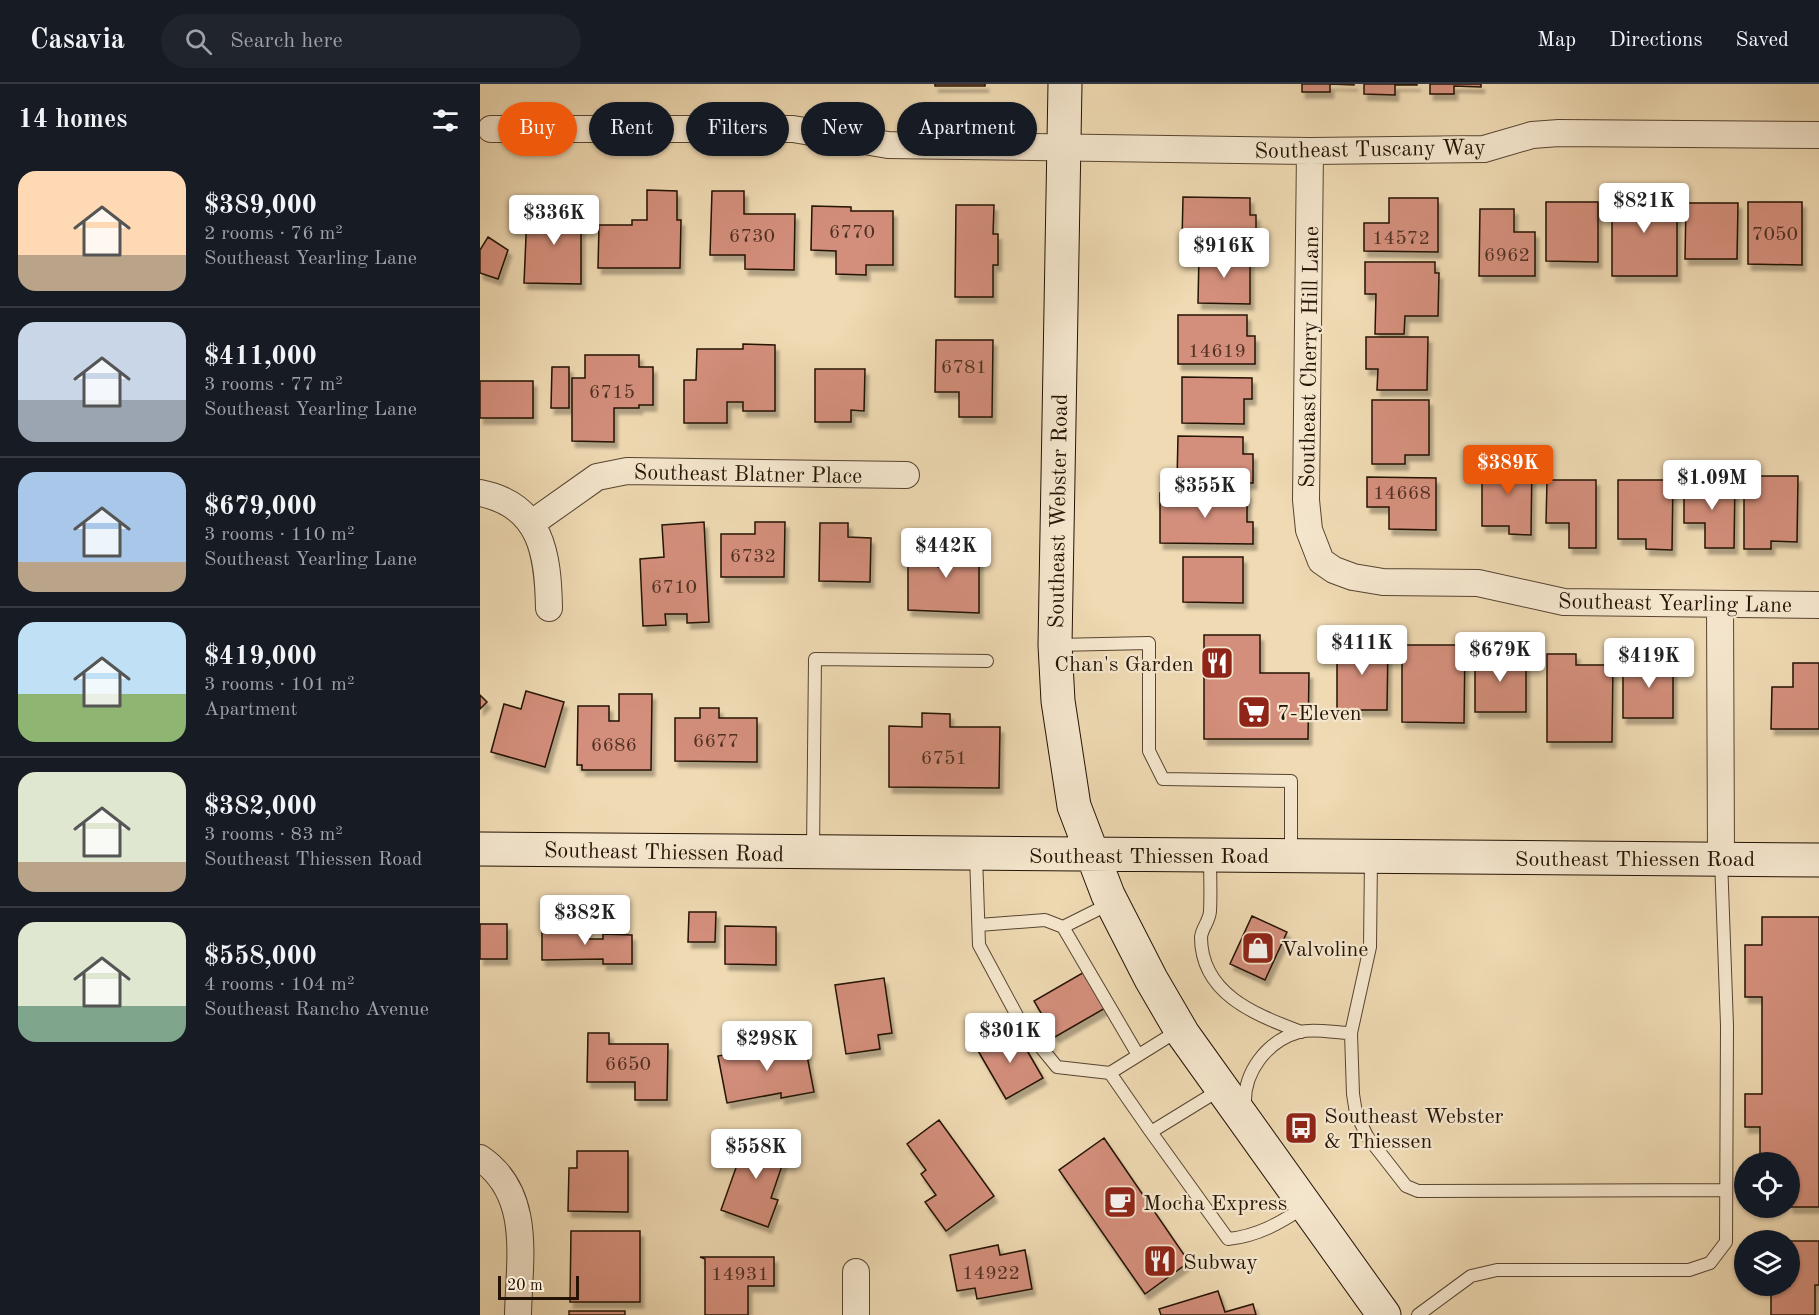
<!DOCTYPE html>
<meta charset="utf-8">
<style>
:root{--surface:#171b24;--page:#20242c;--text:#f1f3f6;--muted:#9ea1a6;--line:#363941;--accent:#ea580c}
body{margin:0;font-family:"Old Standard TT",serif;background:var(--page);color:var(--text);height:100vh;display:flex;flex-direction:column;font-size:22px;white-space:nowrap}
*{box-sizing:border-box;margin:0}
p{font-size:20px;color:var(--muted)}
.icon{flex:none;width:33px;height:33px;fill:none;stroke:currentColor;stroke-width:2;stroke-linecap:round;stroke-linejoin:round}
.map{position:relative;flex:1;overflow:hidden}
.panel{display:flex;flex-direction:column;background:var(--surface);width:480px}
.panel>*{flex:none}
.banner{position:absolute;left:18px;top:18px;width:570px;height:54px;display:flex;gap:12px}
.controls{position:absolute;left:1254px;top:1068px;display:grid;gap:12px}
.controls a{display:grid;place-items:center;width:66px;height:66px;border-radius:50%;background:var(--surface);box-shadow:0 2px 4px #0004;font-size:30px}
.scale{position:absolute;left:18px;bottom:15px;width:81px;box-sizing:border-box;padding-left:6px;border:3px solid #241205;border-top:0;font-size:16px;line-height:21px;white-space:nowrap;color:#241205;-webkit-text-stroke:4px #f5e7ce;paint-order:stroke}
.price{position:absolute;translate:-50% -51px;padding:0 14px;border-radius:6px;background:#fff;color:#222;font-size:20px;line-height:39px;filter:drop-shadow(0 2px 3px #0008)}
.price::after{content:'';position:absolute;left:50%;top:36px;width:18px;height:14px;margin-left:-9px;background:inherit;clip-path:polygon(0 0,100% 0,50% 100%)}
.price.active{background:var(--accent);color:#fff}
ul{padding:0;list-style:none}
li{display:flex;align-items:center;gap:18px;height:150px;padding:0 18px}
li+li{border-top:2px solid var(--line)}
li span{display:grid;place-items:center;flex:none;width:168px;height:120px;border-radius:18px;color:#555}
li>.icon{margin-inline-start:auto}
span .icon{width:72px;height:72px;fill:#fffc;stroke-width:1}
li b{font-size:26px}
h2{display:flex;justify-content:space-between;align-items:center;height:72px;padding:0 18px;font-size:26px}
.chip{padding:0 21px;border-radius:27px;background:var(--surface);box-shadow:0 2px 4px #0004;font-size:21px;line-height:54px}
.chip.active{background:var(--accent);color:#fff}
header{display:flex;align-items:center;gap:36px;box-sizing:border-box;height:84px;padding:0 30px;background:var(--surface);border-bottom:2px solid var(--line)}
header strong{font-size:28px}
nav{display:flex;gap:33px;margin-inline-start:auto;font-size:21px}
.search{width:420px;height:54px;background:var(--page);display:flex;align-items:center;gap:15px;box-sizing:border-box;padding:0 21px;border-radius:33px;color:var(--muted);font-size:22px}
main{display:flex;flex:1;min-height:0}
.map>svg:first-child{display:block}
</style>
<header>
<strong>Casavia</strong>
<div class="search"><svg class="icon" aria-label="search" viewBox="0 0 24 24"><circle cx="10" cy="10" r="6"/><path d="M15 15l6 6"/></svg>Search here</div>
<nav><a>Map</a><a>Directions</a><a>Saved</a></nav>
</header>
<main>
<section class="panel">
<h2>14 homes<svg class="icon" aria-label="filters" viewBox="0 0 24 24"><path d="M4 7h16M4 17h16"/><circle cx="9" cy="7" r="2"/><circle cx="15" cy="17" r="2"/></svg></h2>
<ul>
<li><span style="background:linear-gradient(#ffd9b3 70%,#b9a48a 0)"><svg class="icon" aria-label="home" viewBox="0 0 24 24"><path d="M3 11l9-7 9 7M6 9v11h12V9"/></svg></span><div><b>$389,000</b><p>2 rooms · 76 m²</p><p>Southeast Yearling Lane</p></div></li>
<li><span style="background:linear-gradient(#c9d6e8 65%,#9aa5b1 0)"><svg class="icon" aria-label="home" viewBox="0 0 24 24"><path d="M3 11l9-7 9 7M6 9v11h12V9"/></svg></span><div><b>$411,000</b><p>3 rooms · 77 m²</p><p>Southeast Yearling Lane</p></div></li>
<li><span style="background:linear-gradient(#a9c7e8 75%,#b9a48a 0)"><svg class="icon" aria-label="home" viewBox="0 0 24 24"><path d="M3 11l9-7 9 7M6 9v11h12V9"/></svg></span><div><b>$679,000</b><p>3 rooms · 110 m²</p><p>Southeast Yearling Lane</p></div></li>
<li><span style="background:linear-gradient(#bfe0f5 60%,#8fb573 0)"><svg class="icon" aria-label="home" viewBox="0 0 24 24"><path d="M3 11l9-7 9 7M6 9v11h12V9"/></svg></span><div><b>$419,000</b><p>3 rooms · 101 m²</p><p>Apartment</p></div></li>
<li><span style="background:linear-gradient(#dfe7d0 75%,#b9a48a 0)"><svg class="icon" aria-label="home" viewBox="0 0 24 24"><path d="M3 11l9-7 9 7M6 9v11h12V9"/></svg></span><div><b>$382,000</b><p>3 rooms · 83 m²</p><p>Southeast Thiessen Road</p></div></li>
<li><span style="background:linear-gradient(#dfe7d0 70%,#7fa58c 0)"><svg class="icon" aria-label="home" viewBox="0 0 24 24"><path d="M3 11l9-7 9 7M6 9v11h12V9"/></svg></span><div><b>$558,000</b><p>4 rooms · 104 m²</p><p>Southeast Rancho Avenue</p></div></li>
</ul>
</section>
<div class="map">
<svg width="1339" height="1231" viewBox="0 0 1339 1231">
<defs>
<filter id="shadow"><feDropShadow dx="3.5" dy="6" stdDeviation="1.5" flood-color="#0004"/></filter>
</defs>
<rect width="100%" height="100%" fill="#efdab3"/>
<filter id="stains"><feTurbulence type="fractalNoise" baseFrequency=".00333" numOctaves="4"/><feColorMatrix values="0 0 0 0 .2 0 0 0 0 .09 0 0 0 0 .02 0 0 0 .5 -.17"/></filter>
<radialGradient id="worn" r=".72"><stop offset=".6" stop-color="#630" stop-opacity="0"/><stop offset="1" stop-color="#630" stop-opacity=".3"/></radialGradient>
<path fill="#d48f7c" stroke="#241205" stroke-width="1.5" filter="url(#shadow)" d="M455,0H505V2H455Z
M822,0H874V1L850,0V8H822Z
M884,0H937V1H915V11L884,10Z
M950,0H1001V3L974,2V10H950Z
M1132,102H1158V112H1197V192H1132Z
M167,106L197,107V136H201L200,184H118L119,141H152V136H167Z
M232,107H264V130H315L314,186L265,185V171H230Z
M703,113L770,114V131H776V157H702Z
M909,114H958V168L884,167V139H909Z
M1066,118H1118V178L1066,177Z
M1268,118H1322V181L1268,180Z
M1206,119H1258L1257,175H1205Z
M75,120H101V200L44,199L47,129H75Z
M476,121H514L513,150H518V181H513V213H475Z
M332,122L371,123V127H413V181H386V191L356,190V167L331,166Z
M1000,125H1034V148H1055V192H999Z
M8,153L28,166L18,195L0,189V166Z
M719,170H770V220L718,219Z
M885,178H955V189H959L958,232H925L924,250H895L896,210H885Z
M698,231H767V252H775V280H698Z
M886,253H948L947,306H897L898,285H886Z
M456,256H513L512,333H479V308H455Z
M263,260L295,261V327H263V318H247V339H204V296H216L217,265H263Z
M105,271H159V283H173V321H159V324H134V358L92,357V294H105Z
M72,283H89V324H71Z
M335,285H385L384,327L371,326V338H335Z
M702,293L772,294V315H764V340L702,339Z
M0,297H53V334H0Z
M892,316H949V371H925V380H892Z
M698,352L763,353V370H773V399L697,398Z
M1002,378H1052L1051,451L1029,450V442H1002Z
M1264,392H1318L1317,458L1291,457V465H1264Z
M887,393L956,394V446L909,445V423H887Z
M1067,396H1116V464H1089V439H1066Z
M1138,396H1193L1192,466L1166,465V455H1138Z
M1204,398H1255L1254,464H1225V439H1204Z
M680,409H767V438H773V460L680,459Z
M224,438L229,538L207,539V530H185L186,541L163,542L160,475L184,473L182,441Z
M275,438H305L304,493H241V450H275Z
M340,439H368V453L391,454L390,498L339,497Z
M468,454H499V529L428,526V468H458V483H468Z
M703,473H763V519L703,518Z
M724,551H780V589H829L828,655H724Z
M857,559H908L907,626H857Z
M922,561H985L984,639L922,638Z
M995,570L1046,571V628H995Z
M1067,570H1096V581H1133L1132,658H1067Z
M1168,574H1193V634H1143V580H1168Z
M1313,579H1339V645H1291L1292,603H1313Z
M46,607L84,618L65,683L11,668L24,620L41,625Z
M139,610H172L171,686H102V681H97L98,622H129V637H139Z
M0,611L7,618L0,625Z
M220,624H239V634H277V678L195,677V634H220Z
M442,629L470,630V643H520L519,704L409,703V642L442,643Z
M209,828H236L235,858H208Z
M772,832L807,848L785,896L750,880Z
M1282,833H1339V1123H1310V1078H1280V1043H1265V1010H1282V913H1265V861H1282Z
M0,840H27V875H0Z
M62,842H107V855H123V850L152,851V880H123V875L62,876Z
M245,842L296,843V881L245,880Z
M606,887L627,923L575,953L554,917Z
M404,894L412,949L398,951L400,965L366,970L355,901Z
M534,944L563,994L526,1015L497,965Z
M108,949H129V960H188L187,1016H155V998H107Z
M324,956L334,1008L301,1014V1009L247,1019L238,972Z
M459,1036L514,1112L466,1147L445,1118L456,1111L441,1090L446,1086L427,1060Z
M269,1047L309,1061L291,1114L298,1116L288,1143L241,1126Z
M624,1054L709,1178L665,1210L579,1086Z
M97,1067H148V1128L88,1127L89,1084H97Z
M91,1147H160V1218H90Z
M1310,1157H1339V1201H1335V1231H1291V1202H1310Z
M518,1161L520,1171L545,1166L552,1205L497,1215L495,1204L477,1207L470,1171Z
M220,1173H294V1202H268V1231H225V1175Z
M738,1207L745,1228L773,1220L776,1231H681L679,1225Z
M89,1227H145V1231H89Z"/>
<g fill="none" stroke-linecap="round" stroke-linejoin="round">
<g stroke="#574430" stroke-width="14">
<path id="lane" d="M576,561L669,559V667L683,695L811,697V771
M333,767L335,575L507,577
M496,771L499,861L541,939L577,983L630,989L699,946
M730,772C730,790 731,809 730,827C730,836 722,844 721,853C721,911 777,931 821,948
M891,774L890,863L871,949L873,1010L876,1029L887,1052L926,1102L938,1107L1246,1106
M499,841L565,836L583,843L658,971
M583,843L631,819
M630,989L671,1048
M741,1005L671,1048L748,1155C778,1152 800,1139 826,1122
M765,1022C763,988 787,957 819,948C834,944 855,949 871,949
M938,1231L991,1192L1017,1186H1209L1230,1179L1246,1158L1247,942L1241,775"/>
</g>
<g stroke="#574430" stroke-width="28">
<path id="street" d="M11,45H313L408,61L830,67L1004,65L1052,51L1079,49L1339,51
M830,67L826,416L829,446L841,477L854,486L873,493L903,498L998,499L1084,518L1339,521
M0,409C62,421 68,471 69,524
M52,439L117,393L147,387L426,391
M1240,520L1241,774
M0,1074C53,1110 39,1176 38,1231
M376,1231V1188"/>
</g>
<g stroke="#241205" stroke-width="35">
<path id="secondary" d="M585,0L575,561L578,617L594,722L628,811L671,895L703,950L904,1231
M0,765L1339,776"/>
</g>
<use href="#lane" stroke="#f5e7ce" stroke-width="12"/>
<use href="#street" stroke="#f5e7ce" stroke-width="26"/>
<use href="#secondary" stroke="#f5e7ce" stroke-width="33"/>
</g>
<defs>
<g id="restaurant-square" transform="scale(1.725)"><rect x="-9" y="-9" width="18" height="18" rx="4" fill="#8f2418" stroke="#f5e7ce"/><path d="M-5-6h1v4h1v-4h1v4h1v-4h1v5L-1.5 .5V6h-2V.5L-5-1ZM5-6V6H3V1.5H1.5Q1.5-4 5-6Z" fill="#fff"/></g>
<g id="supermarket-square" transform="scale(1.725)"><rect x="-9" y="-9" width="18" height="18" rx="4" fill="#8f2418" stroke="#f5e7ce"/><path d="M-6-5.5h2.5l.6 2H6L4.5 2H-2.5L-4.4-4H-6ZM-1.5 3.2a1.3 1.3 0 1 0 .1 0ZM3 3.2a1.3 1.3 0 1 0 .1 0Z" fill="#fff"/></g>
<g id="shop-square" transform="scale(1.725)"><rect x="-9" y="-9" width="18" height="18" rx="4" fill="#8f2418" stroke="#f5e7ce"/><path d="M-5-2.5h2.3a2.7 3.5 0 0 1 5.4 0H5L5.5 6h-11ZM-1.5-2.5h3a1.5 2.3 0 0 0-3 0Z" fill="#fff"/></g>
<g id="bus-square" transform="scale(1.725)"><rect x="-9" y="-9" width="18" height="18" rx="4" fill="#8f2418" stroke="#f5e7ce"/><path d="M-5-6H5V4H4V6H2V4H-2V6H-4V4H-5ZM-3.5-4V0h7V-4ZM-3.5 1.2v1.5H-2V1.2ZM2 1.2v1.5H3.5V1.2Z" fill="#fff"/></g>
<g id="cafe-square" transform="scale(1.725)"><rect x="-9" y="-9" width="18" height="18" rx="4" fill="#8f2418" stroke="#f5e7ce"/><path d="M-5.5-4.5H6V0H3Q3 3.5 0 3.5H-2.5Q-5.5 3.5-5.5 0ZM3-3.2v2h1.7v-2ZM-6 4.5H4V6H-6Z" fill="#fff"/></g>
</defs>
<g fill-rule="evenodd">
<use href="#restaurant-square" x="737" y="579"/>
<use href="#supermarket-square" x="774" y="628"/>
<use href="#shop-square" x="778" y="864"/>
<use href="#bus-square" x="821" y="1044"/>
<use href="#cafe-square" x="640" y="1118"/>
<use href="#restaurant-square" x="680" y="1177"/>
</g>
<g text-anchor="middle" stroke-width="4.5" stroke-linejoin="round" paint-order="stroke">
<g font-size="20" fill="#503123">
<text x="372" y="154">6770</text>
<text x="1295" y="156">7050</text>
<text x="272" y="158">6730</text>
<text x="921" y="160">14572</text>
<text x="1027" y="177">6962</text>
<text x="737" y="273">14619</text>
<text x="484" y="289">6781</text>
<text x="132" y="314">6715</text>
<text x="922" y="415">14668</text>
<text x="273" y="478">6732</text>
<text x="194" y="509">6710</text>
<text x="236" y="663">6677</text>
<text x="134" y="667">6686</text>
<text x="464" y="680">6751</text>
<text x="148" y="986">6650</text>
<text x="511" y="1195">14922</text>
<text x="260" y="1196">14931</text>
</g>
<g font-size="22" fill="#241205" stroke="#f5e7ce">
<text transform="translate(890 64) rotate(-1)" y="8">Southeast Tuscany Way</text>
<text transform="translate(828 273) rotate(-89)" y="8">Southeast Cherry Hill Lane</text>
<text transform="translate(268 389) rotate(1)" y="8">Southeast Blatner Place</text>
<text transform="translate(577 427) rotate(-89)" y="8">Southeast Webster Road</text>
<text transform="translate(1195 518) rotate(1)" y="8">Southeast Yearling Lane</text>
<text transform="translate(184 767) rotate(1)" y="8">Southeast Thiessen Road</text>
<text x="669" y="779">Southeast Thiessen Road</text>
<text x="1155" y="782">Southeast Thiessen Road</text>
</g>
<g font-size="22" fill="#241205" stroke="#f5e7ce" text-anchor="start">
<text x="714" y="587" text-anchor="end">Chan's Garden</text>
<text x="797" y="636">7-Eleven</text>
<text x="801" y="872">Valvoline</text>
<text x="844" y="1039">Southeast Webster<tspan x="844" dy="25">&amp; Thiessen</tspan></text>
<text x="663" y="1126">Mocha Express</text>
<text x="703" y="1185">Subway</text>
</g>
</g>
<rect width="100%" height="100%" filter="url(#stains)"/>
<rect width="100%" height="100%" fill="url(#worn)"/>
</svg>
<div class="controls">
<a><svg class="icon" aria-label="locate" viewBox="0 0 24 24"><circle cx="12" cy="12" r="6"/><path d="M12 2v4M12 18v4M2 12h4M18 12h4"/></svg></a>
<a><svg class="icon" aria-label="layers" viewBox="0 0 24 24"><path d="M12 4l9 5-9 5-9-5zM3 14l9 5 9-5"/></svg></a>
</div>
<div class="scale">20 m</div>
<b class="price" style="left:1164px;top:150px">$821K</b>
<b class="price" style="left:74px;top:162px">$336K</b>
<b class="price" style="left:744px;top:195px">$916K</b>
<b class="price active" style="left:1028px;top:412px">$389K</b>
<b class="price" style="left:1232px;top:427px">$1.09M</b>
<b class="price" style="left:725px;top:435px">$355K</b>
<b class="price" style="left:466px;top:495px">$442K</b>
<b class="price" style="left:882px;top:592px">$411K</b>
<b class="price" style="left:1020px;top:599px">$679K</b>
<b class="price" style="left:1169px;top:605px">$419K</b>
<b class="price" style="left:105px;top:862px">$382K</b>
<b class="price" style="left:530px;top:980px">$301K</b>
<b class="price" style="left:287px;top:988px">$298K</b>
<b class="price" style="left:276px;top:1096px">$558K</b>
<div class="banner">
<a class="chip active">Buy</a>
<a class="chip">Rent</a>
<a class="chip">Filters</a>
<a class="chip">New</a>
<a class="chip">Apartment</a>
</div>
</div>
</main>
